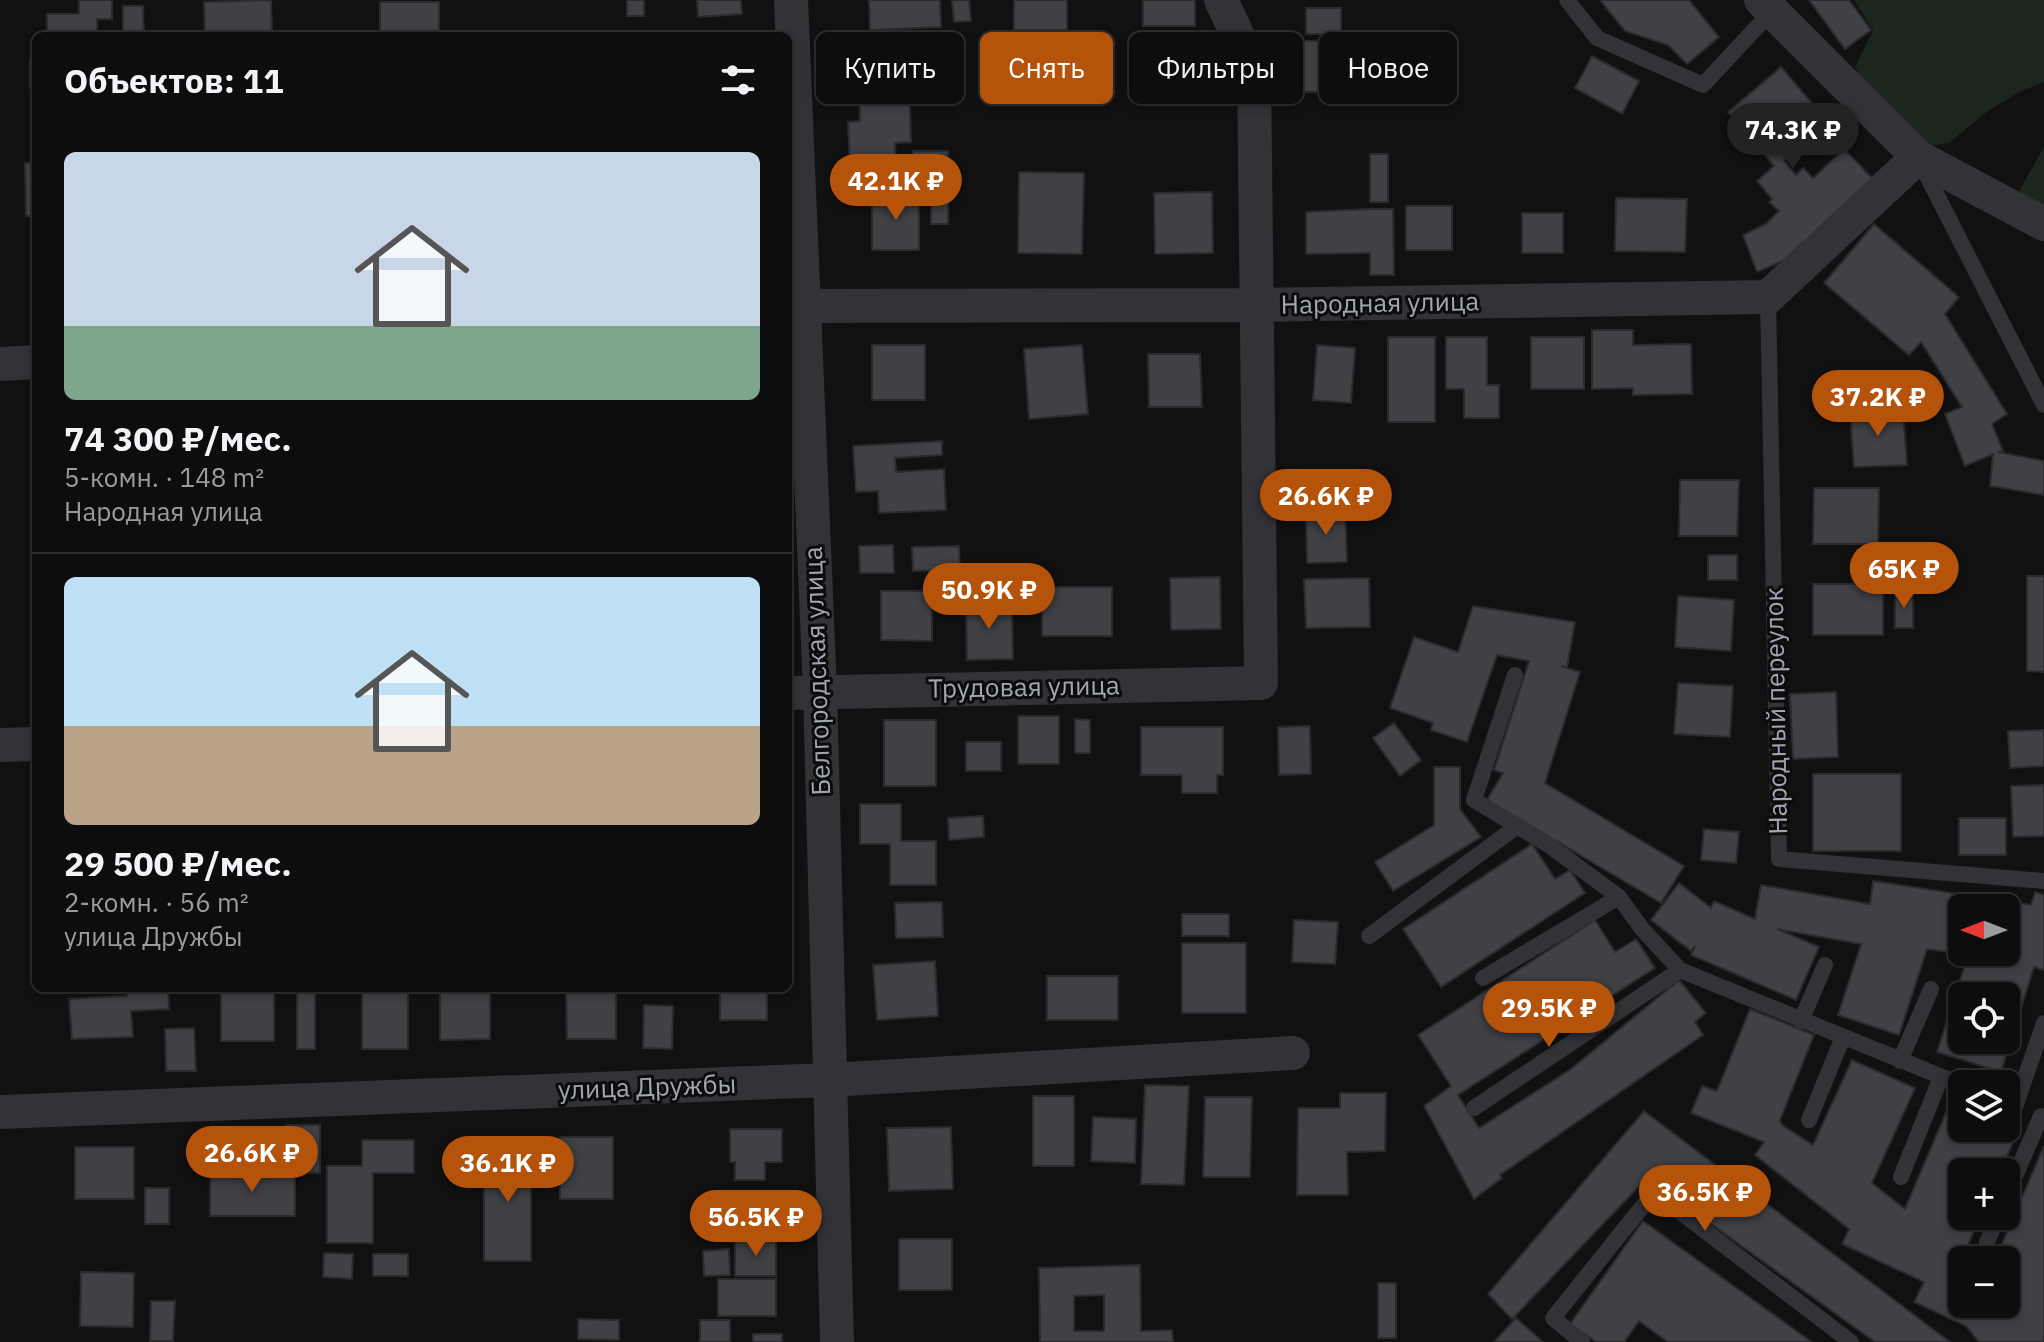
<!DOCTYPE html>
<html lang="ru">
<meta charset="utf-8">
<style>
:root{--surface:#0d0d0e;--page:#1b1b1c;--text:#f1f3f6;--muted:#9a9c9e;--line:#2d2d2e;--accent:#b45309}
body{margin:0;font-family:"IBM Plex Sans",sans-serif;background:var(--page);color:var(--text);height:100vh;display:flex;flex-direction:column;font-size:30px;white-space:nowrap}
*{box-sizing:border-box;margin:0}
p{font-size:26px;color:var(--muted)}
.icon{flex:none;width:44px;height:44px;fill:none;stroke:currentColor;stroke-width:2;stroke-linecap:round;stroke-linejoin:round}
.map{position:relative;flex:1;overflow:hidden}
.panel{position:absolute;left:32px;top:32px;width:760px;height:960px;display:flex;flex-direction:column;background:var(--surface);border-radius:12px;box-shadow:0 4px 12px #0003,0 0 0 2px var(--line)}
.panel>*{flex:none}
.banner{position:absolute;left:816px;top:32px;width:760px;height:72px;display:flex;gap:16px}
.needle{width:52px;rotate:270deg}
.controls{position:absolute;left:1948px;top:894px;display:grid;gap:16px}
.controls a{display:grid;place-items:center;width:72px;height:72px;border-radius:12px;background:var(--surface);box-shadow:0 4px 12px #0003,0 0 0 2px var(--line);font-size:40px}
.price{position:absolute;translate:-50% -68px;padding:0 18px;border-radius:28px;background:var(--accent);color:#fff;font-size:26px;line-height:52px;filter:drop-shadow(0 2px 4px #0008)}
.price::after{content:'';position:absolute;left:50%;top:48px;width:24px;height:18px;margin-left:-12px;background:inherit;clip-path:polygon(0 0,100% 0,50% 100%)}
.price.current{background:#222;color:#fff}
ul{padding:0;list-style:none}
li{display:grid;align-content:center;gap:16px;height:424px;padding:0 32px}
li+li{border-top:2px solid var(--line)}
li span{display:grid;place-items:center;height:248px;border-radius:12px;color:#555}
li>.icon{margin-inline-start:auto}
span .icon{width:144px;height:144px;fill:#fffc;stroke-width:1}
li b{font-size:34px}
h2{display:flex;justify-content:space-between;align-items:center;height:96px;padding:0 32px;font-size:34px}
.tag{padding:0 28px;border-radius:12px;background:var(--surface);box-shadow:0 4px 12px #0003,0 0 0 2px var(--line);font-size:28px;line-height:72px}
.tag.current{background:var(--accent);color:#fff}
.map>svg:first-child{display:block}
</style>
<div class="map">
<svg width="2044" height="1342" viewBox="0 0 2044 1342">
<rect width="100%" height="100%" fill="#111112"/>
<path fill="#1d251f" d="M1854,0H2044V82L2019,92L1984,114L1949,143L1920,147L1873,99L1855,67L1873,30Z
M2044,147V207L2019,191Z"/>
<path fill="#404145" stroke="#2b2b2e" stroke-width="2" fill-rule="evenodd" d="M79,0H112V19H97V36H47V14H79Z
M271,0L272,36H205L204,2Z
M627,0H644V16H627Z
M697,0H741L742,14L698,17Z
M869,0H940L941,27L870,30Z
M952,0H969L971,21L954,22Z
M1014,0H1067V30H1014Z
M1143,0H1195V26H1143Z
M1600,0H1689L1719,37L1687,64L1668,45L1625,31Z
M1809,0H1849L1871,30L1845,49Z
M380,2H439V36H380Z
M123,6H143L144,36H123Z
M1306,8H1341V34H1306Z
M1300,41H1370V92H1300Z
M1411,41H1435V96H1411Z
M1592,56L1639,81L1622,114L1575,88Z
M30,60H36V88H30Z
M1781,67L1828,122L1784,160L1796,175L1803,168L1813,178L1844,149L1874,180L1800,253L1757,272L1743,235L1766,224L1779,211L1769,202L1772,199L1757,181L1774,166L1728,112Z
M909,82L911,142L895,143L896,165L850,166L848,122L860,121L859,84Z
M913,151H948V166H913Z
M1370,154H1388V202H1370Z
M25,163H36V216H26Z
M1019,172L1084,173L1082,254L1018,253Z
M931,191H948V224H931Z
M1212,192L1213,253L1155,254L1154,193Z
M872,195H919V250H872Z
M1616,198L1687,199L1685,252L1615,251Z
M1406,206H1452V250H1406Z
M1370,209H1393L1394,275H1370V253L1306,254V212Z
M1522,213H1563V253H1522Z
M1874,224L1959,297L1945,314L2007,414L1992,424L2003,451L1998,452L2044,461V495L1990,486L1993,454L1965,466L1945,414L1962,407L1921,342L1909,355L1824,283Z
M1592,330H1633V345L1691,344L1692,394L1633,395V388L1592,389Z
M1388,337H1435V422H1388Z
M1446,337H1487V385H1499V418H1464V389H1446Z
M1531,337H1584V389H1531Z
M872,345H925V400H872Z
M1082,345L1088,414L1029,419L1024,349Z
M1317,345L1355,348L1351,403L1313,400Z
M1148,354H1200L1202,407H1149Z
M1903,410L1907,465L1854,467L1850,411Z
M942,441V455L895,458L896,472L944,469L946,510L879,513L878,491L856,492L853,446Z
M1680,480H1739L1737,536H1679Z
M1814,488H1879L1878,544H1813Z
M1345,511L1347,562L1307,563L1306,512Z
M893,545L894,573H860L859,546Z
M959,546L960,570L913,571L912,547Z
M1708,555H1737V580H1708Z
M2027,576H2044V672L2027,671Z
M1220,577L1221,629L1171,630L1170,578Z
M1369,578L1370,627L1306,628L1304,579Z
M1813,584H1883V635H1813Z
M1042,587H1112V636H1042Z
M881,591H932V641L881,640Z
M1895,591H1913V628H1895Z
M1678,596L1734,600L1731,651L1675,647Z
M966,603H1012L1013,659L967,660Z
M1473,606L1575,622L1567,667L1561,666L1580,672L1545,783L1684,866L1661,903L1487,800L1503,773L1494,770L1529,661L1497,655L1467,742L1431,730L1433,723L1390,708L1414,637L1458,652Z
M1678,683L1733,686L1730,737L1674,734Z
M1836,692L1838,757L1793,759L1790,694Z
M1018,716H1059V764H1018Z
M1075,719L1090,720V753H1075Z
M884,720H936V786H884Z
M1394,723L1421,760L1400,776L1373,738Z
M1310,726L1311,774L1279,775L1278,727Z
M1141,727H1223V775H1217V793H1182V775H1141Z
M2044,730V766L2010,768L2008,731Z
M966,742H1001V771H966Z
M1434,767H1460V809L1481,837L1393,891L1375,862L1434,825Z
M1813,774H1901V851H1813Z
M2044,785V836L2013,837L2011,786Z
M860,804H901V841H936V885H890V844H860Z
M983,816L984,837L949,840L948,818Z
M1959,818H2006V855H1959Z
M1704,829L1739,832L1736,863L1701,860Z
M1532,844L1555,879L1570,870L1585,893L1441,987L1403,929Z
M1873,881L2031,905L2035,892L2044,895V970L2034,967L2001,1072L1937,1052L1968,955L1927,949L1899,1035L1838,1015L1861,944L1777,929L1819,947L1796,1000L1691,955L1695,946L1691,951L1651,920L1679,883L1711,908L1714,901L1755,919L1761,885L1870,904ZM1962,908H2006V952H1962ZM1962,996H2006V1040H1962Z
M942,902L943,937L896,938L895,903Z
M1182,914H1229V936H1182Z
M1294,920L1338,922L1335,964L1292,962Z
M1595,920L1615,952L1636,939L1655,968L1458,1095L1479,1128L1571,1069L1679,980L1706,1013L1695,1022L1703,1035L1500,1175L1502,1178L1474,1199L1424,1106L1451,1086L1418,1035Z
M1182,943H1246V1013H1182Z
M935,961L938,1016L877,1020L873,965Z
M1047,976H1118V1020H1047Z
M126,988H168L169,1009L131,1011L133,1037L72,1039L69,999L127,996Z
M221,988H274V1041H221Z
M297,988H315V1049H297Z
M362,988H408V1049H362Z
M440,988H490V1039L440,1040Z
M566,988H616V1039H567Z
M720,988H767V1020H720Z
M644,1005L673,1006L672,1049L643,1048Z
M1750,1009L1814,1035L1780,1120L1782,1125L1813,1145L1852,1060L1915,1088L1872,1183L1905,1209L1953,1096L1962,1100V1128H2006V1120L2020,1127L2000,1172H1962V1216H1981L1963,1256L1973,1260H1962V1304H2006V1260H1995L2044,1146V1342H1979L1966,1326L1914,1302L1924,1282L1842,1244L1849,1229L1755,1155L1764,1142L1691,1113L1702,1086L1717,1091Z
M194,1028L196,1071H166L165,1029Z
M1145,1085L1189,1086L1184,1185L1141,1184Z
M1340,1093H1386L1385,1151L1347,1152L1348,1195H1297L1298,1108H1340Z
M1033,1096H1074V1166H1033Z
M1205,1097H1252L1250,1177H1203Z
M1644,1111L1950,1342H1875L1647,1178L1512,1319L1488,1294Z
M1093,1117L1136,1119L1135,1163L1091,1161Z
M286,1125H320V1173L285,1172Z
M951,1127L953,1189L889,1191L887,1128Z
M730,1129H782V1162H765V1180H735V1162H730Z
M560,1137H613V1199H560Z
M362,1140H414V1173H373V1243H327V1166H362Z
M75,1147H134V1199H75Z
M484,1147H531V1261H484Z
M210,1172H295V1216H210Z
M145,1188H169V1224H145Z
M765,1199H794V1232H765Z
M1643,1221L1812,1342H1668L1639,1321L1624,1342H1596L1570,1324Z
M735,1239H776V1276H735Z
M899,1239H952V1290H899Z
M729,1249L730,1275L704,1276L703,1251Z
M324,1253L353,1254L352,1279L323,1277Z
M373,1254H408V1276H373Z
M1140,1265L1141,1331L1172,1330L1173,1342H1040L1039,1268ZM1104,1295V1331H1074V1296Z
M81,1272L134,1273L133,1327L80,1326Z
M718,1279H776V1316H718Z
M1378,1283H1396V1338H1378Z
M151,1301H175L173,1341H150Z
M1516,1318L1543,1342H1494Z
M578,1319L619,1320V1340L578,1339Z
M700,1320H730V1342H700Z
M753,1334H782V1342H753Z"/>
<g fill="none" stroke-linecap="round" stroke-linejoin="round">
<path stroke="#323237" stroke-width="16" d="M1567,0L1597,38L1703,85L1771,12
M1921,164L2044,405
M1768,297L1779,859L2044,881
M1515,675L1474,800L1550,846L1619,897L1643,930L1680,970L1962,1085
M1369,936L1516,827
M1483,978L1619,897
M1801,1021L1825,965
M1900,1061L1931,989
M2015,1107L2044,1023
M1474,1108L1680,970
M1809,1120L1843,1037
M1901,1177L1941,1077
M2006,1197L2041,1116
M1987,1242L1998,1216
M1582,1342L1553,1318L1654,1192L1851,1342"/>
<path stroke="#323237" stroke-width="34" d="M791,0L820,690L837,1342
M1761,0L1918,157L2044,224
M788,306L1257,305L1768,297L1918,157
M0,364L36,362
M788,693L1261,683L1254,70L1221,0
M0,745L36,744
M0,1112L829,1080L1293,1053"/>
</g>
<g text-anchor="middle" stroke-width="6" stroke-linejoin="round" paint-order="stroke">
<g font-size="26" fill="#a2a6b3" stroke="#0c0c0d">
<text transform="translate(1380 303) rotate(-1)" y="9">Народная улица</text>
<text transform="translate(817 671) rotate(-92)" y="9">Белгородская улица</text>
<text transform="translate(1024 687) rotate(-1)" y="9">Трудовая улица</text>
<text transform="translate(1776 711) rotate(-91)" y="9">Народный переулок</text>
<text transform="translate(647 1087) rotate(-2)" y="9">улица Дружбы</text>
</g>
</g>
</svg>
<div class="controls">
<a><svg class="needle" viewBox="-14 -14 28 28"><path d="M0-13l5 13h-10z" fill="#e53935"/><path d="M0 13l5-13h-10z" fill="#9a9c9e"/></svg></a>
<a><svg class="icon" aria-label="locate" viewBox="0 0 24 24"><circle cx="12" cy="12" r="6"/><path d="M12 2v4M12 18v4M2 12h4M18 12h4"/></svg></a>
<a><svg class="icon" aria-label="layers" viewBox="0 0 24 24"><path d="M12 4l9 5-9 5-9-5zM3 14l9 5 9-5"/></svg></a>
<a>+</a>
<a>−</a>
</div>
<b class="price current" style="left:1793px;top:171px">74.3K ₽</b>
<b class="price" style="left:896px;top:222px">42.1K ₽</b>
<b class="price" style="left:1878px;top:438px">37.2K ₽</b>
<b class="price" style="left:1326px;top:537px">26.6K ₽</b>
<b class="price" style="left:1904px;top:610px">65K ₽</b>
<b class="price" style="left:989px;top:631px">50.9K ₽</b>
<b class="price" style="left:1549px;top:1049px">29.5K ₽</b>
<b class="price" style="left:252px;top:1194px">26.6K ₽</b>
<b class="price" style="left:508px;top:1204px">36.1K ₽</b>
<b class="price" style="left:1705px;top:1233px">36.5K ₽</b>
<b class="price" style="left:756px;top:1258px">56.5K ₽</b>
<div class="banner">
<a class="tag">Купить</a>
<a class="tag current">Снять</a>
<a class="tag">Фильтры</a>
<a class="tag">Новое</a>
</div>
<section class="panel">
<h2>Объектов: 11<svg class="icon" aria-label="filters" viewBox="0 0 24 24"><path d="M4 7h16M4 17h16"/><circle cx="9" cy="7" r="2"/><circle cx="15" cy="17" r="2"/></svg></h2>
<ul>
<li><span style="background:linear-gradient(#c9d6e8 70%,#7fa58c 0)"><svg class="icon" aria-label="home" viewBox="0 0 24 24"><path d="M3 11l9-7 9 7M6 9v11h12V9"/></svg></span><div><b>74 300 ₽/мес.</b><p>5-комн. · 148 m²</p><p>Народная улица</p></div></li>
<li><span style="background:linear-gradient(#bfe0f5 60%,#b9a48a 0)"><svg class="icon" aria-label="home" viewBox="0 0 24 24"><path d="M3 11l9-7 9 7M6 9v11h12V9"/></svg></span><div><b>29 500 ₽/мес.</b><p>2-комн. · 56 m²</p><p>улица Дружбы</p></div></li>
</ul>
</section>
</div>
